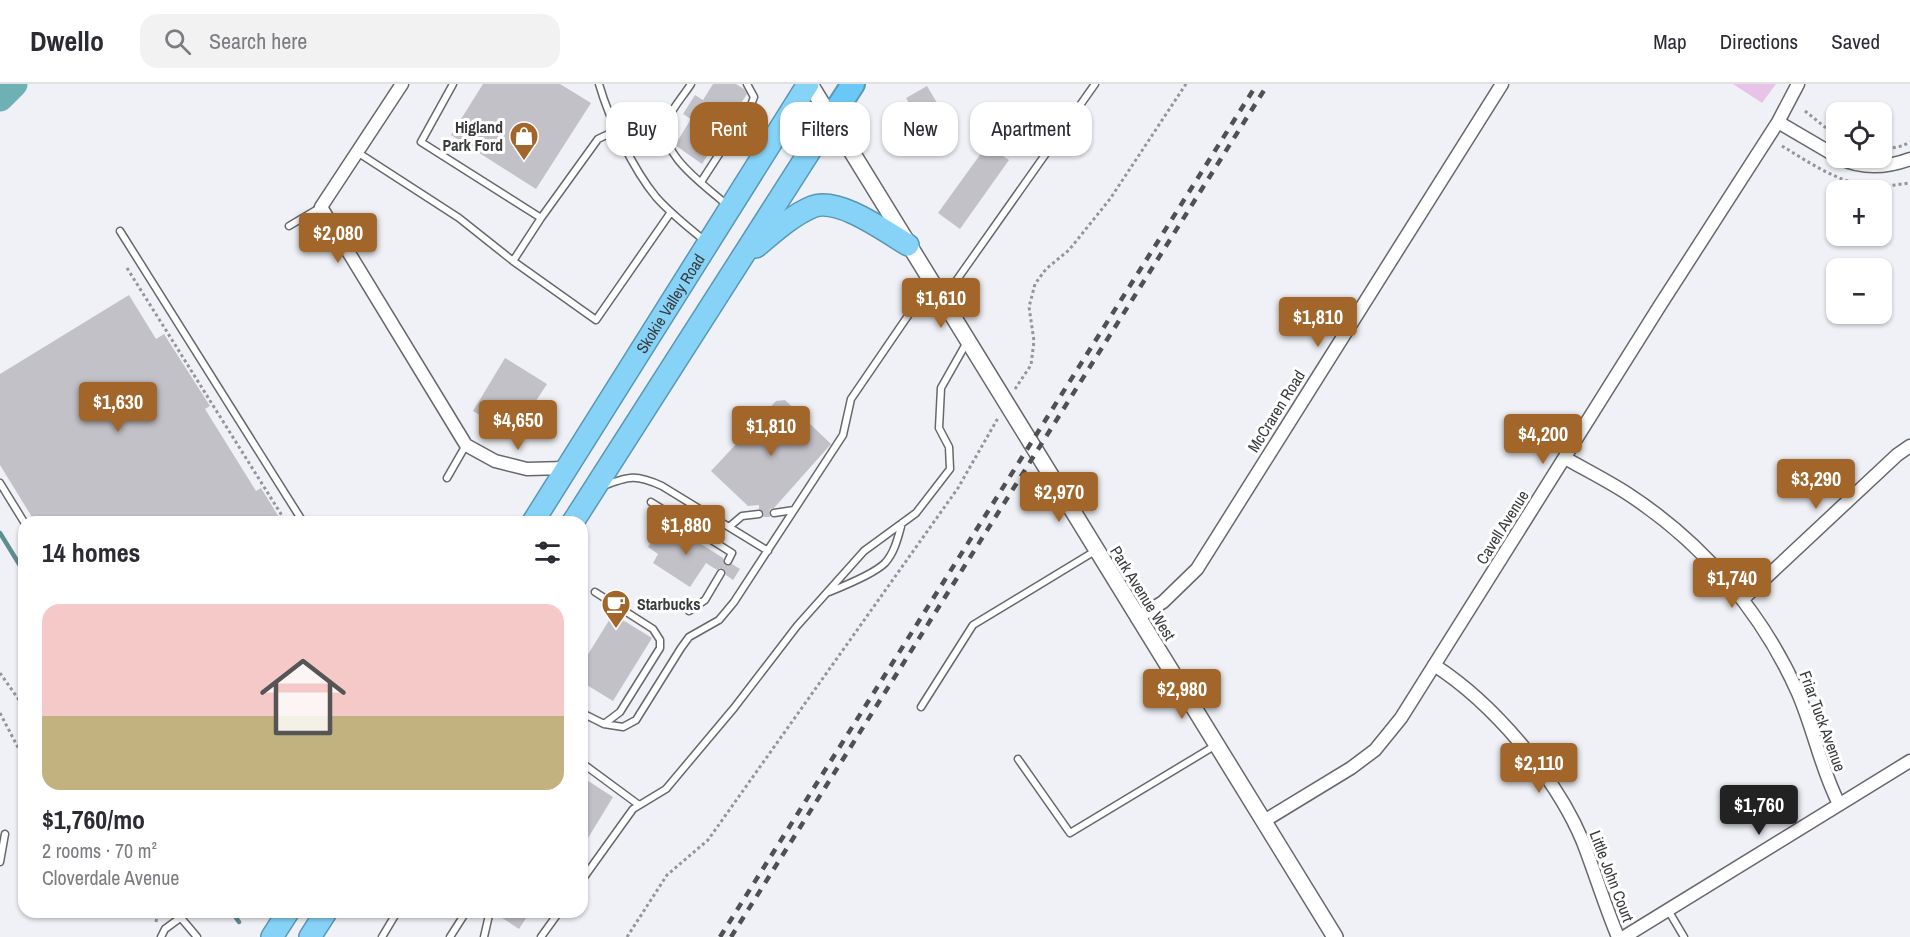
<!DOCTYPE html>
<meta charset="utf-8">
<style>
:root{--surface:#fff;--page:#f2f2f3;--text:#2b2b33;--muted:#7c7c81;--line:#e1e1e2;--accent:#a3662a}
body{margin:0;font-family:"Archivo Narrow",sans-serif;background:var(--page);color:var(--text);height:100vh;display:flex;flex-direction:column;font-size:22px;white-space:nowrap}
*{box-sizing:border-box;margin:0}
p{font-size:20px;color:var(--muted)}
.icon{flex:none;width:33px;height:33px;fill:none;stroke:currentColor;stroke-width:2;stroke-linecap:round;stroke-linejoin:round}
.map{position:relative;flex:1;overflow:hidden}
.sheet{position:absolute;left:18px;top:432px;width:570px;height:402px;display:flex;flex-direction:column;background:var(--surface);border-radius:18px;box-shadow:0 2px 4px #0004}
.sheet>*{flex:none}
.guide{position:absolute;left:606px;top:18px;width:570px;height:54px;display:flex;gap:12px}
.controls{position:absolute;left:1826px;top:18px;display:grid;gap:12px}
.controls a{display:grid;place-items:center;width:66px;height:66px;border-radius:12px;background:var(--surface);box-shadow:0 2px 4px #0004;font-size:30px}
.price{position:absolute;translate:-50% -51px;padding:0 14px;border-radius:6px;background:var(--accent);color:#fff;font-size:20px;line-height:39px;filter:drop-shadow(0 2px 3px #0008)}
.price::after{content:'';position:absolute;left:50%;top:36px;width:18px;height:14px;margin-left:-9px;background:inherit;clip-path:polygon(0 0,100% 0,50% 100%)}
.price.current{background:#222;color:#fff}
ul{padding:0;list-style:none}
li{display:grid;align-content:center;gap:12px;height:318px;padding:0 24px}
li+li{border-top:2px solid var(--line)}
li span{display:grid;place-items:center;height:186px;border-radius:18px;color:#555}
li>.icon{margin-inline-start:auto}
span .icon{width:108px;height:108px;fill:#fffc;stroke-width:1}
li b{font-size:26px}
h2{display:flex;justify-content:space-between;align-items:center;height:72px;padding:0 24px;font-size:26px}
.chip{padding:0 21px;border-radius:18px;background:var(--surface);box-shadow:0 2px 4px #0004;font-size:21px;line-height:54px}
.chip.current{background:var(--accent);color:#fff}
header{display:flex;align-items:center;gap:36px;box-sizing:border-box;height:84px;padding:0 30px;background:var(--surface);border-bottom:2px solid var(--line)}
header strong{font-size:28px}
nav{display:flex;gap:33px;margin-inline-start:auto;font-size:21px}
.search{width:420px;height:54px;background:var(--page);display:flex;align-items:center;gap:15px;box-sizing:border-box;padding:0 21px;border-radius:18px;color:var(--muted);font-size:22px}
.map>svg:first-child{display:block}
</style>
<header>
<strong>Dwello</strong>
<div class="search"><svg class="icon" aria-label="search" viewBox="0 0 24 24"><circle cx="10" cy="10" r="6"/><path d="M15 15l6 6"/></svg>Search here</div>
<nav><a>Map</a><a>Directions</a><a>Saved</a></nav>
</header>
<div class="map">
<svg width="1910" height="853" viewBox="0 0 1910 853">
<rect width="100%" height="100%" fill="#eff1f6"/>
<path fill="#e8c3e8" d="M1733,0H1776L1762,19Z"/>
<g fill="none" stroke-linecap="round" stroke-linejoin="round">
<path stroke="#5e8e90" stroke-width="4.5" d="M0,449L24,488
M232,828L239,838"/>
<path stroke="#6eb1b4" stroke-width="27" d="M0,14L14,0"/>
</g>
<path fill="#c2c1c7" d="M483,0H560L591,19L536,105L451,51Z
M713,0H736L744,5L747,10L702,80L675,61L691,35L683,30L695,11L703,16Z
M927,2L955,49L938,59L924,34L920,37L906,14Z
M987,61L1009,76L960,145L938,129Z
M129,211L156,255L164,250L210,322L205,325L256,407L261,404L282,438H35L0,381V290Z
M505,274L547,300L536,317L544,322L533,340L525,335L514,352L473,327Z
M785,316L831,360L774,424L770,425L769,429L770,433H763L764,429L759,425V421L748,422L711,387L776,317Z
M661,442L673,450L676,444L723,474L725,481L732,480L740,485L733,496L726,491L724,485L720,484L717,486L706,479L690,503L653,479L658,470L648,463Z
M613,530L652,554L613,617L582,598V580Z
M582,693L613,713L582,764Z
M493,828H530L519,845Z"/>
<g fill="none" stroke-linecap="round" stroke-linejoin="round">
<g stroke="#66686d" stroke-width="9">
<path id="service" d="M453,0L421,58L541,134
M599,0C609,35 633,85 656,113C671,130 688,143 705,157
M691,0C684,11 673,23 668,35C654,68 706,102 727,121
M739,40L768,56
M357,68L459,134L513,177L541,134L598,55L617,46
M701,98L751,21L754,13L747,0
M289,142L321,123
M120,147L303,438
M513,177L596,236L671,128
M944,214L1095,0
M447,394L466,361
M0,399L24,438
M603,402C629,392 636,390 662,402L768,467
M651,418L732,469L728,477
M774,429L794,426
M729,443L742,432L759,430
M595,508L653,545L660,556V564L620,628L604,640
M829,508C844,502 874,490 885,479C895,468 898,453 902,439
M689,527L705,516L721,489
M921,623L973,541L1095,467
M582,629L604,640L623,643L636,636L681,564L689,553L719,536L734,518L843,351L851,315L931,198
M1018,675L1070,749L1216,661
M582,679L639,721
M0,778L5,750
M582,796L633,725L666,705L734,624L797,542L864,467L916,429L950,385L949,363L939,344L941,304L967,258
M1668,826L1684,853
M176,828L197,853
M161,853L165,845L180,834
M382,853L397,828
M450,853L466,828
M484,853L489,831
M541,853L559,828"/>
</g>
<g stroke="#66686d" stroke-width="15">
<path id="minor" d="M402,0L321,123L466,361L495,377L527,385L566,384
M1778,38L1836,72
M1839,74C1862,85 1886,84 1910,75
M1565,374C1586,386 1608,397 1628,410C1703,459 1762,528 1798,609C1814,646 1821,685 1839,720
M1743,515L1897,371L1910,362
M1137,534L1163,518L1197,485L1502,0
M1434,581C1493,619 1556,693 1583,758C1595,789 1605,822 1618,853
M1264,737L1351,684L1375,666L1401,634L1659,223L1778,38L1798,0
M1624,853L1910,677"/>
</g>
<g stroke="#66686d" stroke-width="18">
<path id="tertiary" d="M810,0L1335,853"/>
</g>
<g stroke="#5997b5" stroke-width="24">
<g id="trunk">
<path d="M756,163C773,149 791,132 812,123C838,112 886,148 908,161"/>
<path id="s1" d="M533,438L808,0"/>
<path d="M573,438L831,34"/>
<path d="M272,853L288,828"/>
<path d="M310,853L326,828"/>
</g>
</g>
<g stroke="#5997b5" stroke-width="26">
<path id="motorway" d="M831,34L853,0"/>
</g>
<path stroke="#949599" stroke-width="3" stroke-dasharray="3 3" stroke-linecap="butt" d="M1805,27L1836,52
M1782,62C1812,80 1845,104 1882,102C1891,102 1901,100 1910,99
M1881,66L1902,62L1910,58
M127,184L286,438
M1015,305L1031,281L1034,257L1029,223L1035,200L1046,185L1069,166L1110,115L1186,0
M0,589L24,623
M0,629L24,675
M23,686L24,685
M156,838L158,828
M627,853L667,791L708,756L958,404L998,334"/>
<use href="#service" stroke="#fff" stroke-width="6"/>
<use href="#minor" stroke="#fff" stroke-width="12"/>
<use href="#tertiary" stroke="#fff" stroke-width="15"/>
<use href="#trunk" stroke="#87d3f7" stroke-width="21"/>
<use href="#motorway" stroke="#69c8f5" stroke-width="22"/>
<path stroke="#4f5052" stroke-width="4.5" stroke-dasharray="8 8" stroke-linecap="butt" d="M720,853L1257,0
M731,853L1268,0"/>
</g>
<defs>
<g id="shop-pin" transform="scale(1.5)"><path d="M0 17L-7.5 6A9.5 9.5 0 1 1 7.5 6Z" fill="#a3662a" stroke="#fefefe"/><path d="M-5-2.5h2.3a2.7 3.5 0 0 1 5.4 0H5L5.5 6h-11ZM-1.5-2.5h3a1.5 2.3 0 0 0-3 0Z" fill="#fff"/></g>
<g id="cafe-pin" transform="scale(1.5)"><path d="M0 17L-7.5 6A9.5 9.5 0 1 1 7.5 6Z" fill="#a3662a" stroke="#fefefe"/><path d="M-5.5-4.5H6V0H3Q3 3.5 0 3.5H-2.5Q-5.5 3.5-5.5 0ZM3-3.2v2h1.7v-2ZM-6 4.5H4V6H-6Z" fill="#fff"/></g>
</defs>
<g fill-rule="evenodd">
<use href="#shop-pin" x="524" y="52"/>
<use href="#cafe-pin" x="616" y="520"/>
</g>
<g text-anchor="middle" stroke-width="6" stroke-linejoin="round" paint-order="stroke">
<g font-size="16" font-weight="bold" fill="#3a3b3d" stroke="#fefefe" text-anchor="end">
<text x="503" y="49">Higland<tspan x="503" dy="18">Park Ford</tspan></text>
<text x="637" y="526" text-anchor="start">Starbucks</text>
</g>
<g font-size="16" fill="#3a3b3d" stroke="#fefefe">
<text dy="6" stroke="none"><textPath href="#s1" startOffset="258">Skokie Valley Road</textPath></text>
<text transform="translate(1276 327) rotate(-58)" y="6">McCraren Road</text>
<text transform="translate(1502 443) rotate(-58)" y="6">Cavell Avenue</text>
<text transform="translate(1143 509) rotate(58)" y="6">Park Avenue West</text>
<text transform="translate(1823 637) rotate(70)" y="6">Friar Tuck Avenue</text>
<text transform="translate(1612 792) rotate(69)" y="6">Little John Court</text>
</g>
</g>
</svg>
<div class="controls">
<a><svg class="icon" aria-label="locate" viewBox="0 0 24 24"><circle cx="12" cy="12" r="6"/><path d="M12 2v4M12 18v4M2 12h4M18 12h4"/></svg></a>
<a>+</a>
<a>−</a>
</div>
<b class="price" style="left:338px;top:180px">$2,080</b>
<b class="price" style="left:941px;top:245px">$1,610</b>
<b class="price" style="left:1318px;top:264px">$1,810</b>
<b class="price" style="left:118px;top:349px">$1,630</b>
<b class="price" style="left:518px;top:367px">$4,650</b>
<b class="price" style="left:771px;top:373px">$1,810</b>
<b class="price" style="left:1543px;top:381px">$4,200</b>
<b class="price" style="left:1816px;top:426px">$3,290</b>
<b class="price" style="left:1059px;top:439px">$2,970</b>
<b class="price" style="left:686px;top:472px">$1,880</b>
<b class="price" style="left:1732px;top:525px">$1,740</b>
<b class="price" style="left:1182px;top:636px">$2,980</b>
<b class="price" style="left:1539px;top:710px">$2,110</b>
<b class="price current" style="left:1759px;top:752px">$1,760</b>
<div class="guide">
<a class="chip">Buy</a>
<a class="chip current">Rent</a>
<a class="chip">Filters</a>
<a class="chip">New</a>
<a class="chip">Apartment</a>
</div>
<section class="sheet">
<h2>14 homes<svg class="icon" aria-label="filters" viewBox="0 0 24 24"><path d="M4 7h16M4 17h16"/><circle cx="9" cy="7" r="2"/><circle cx="15" cy="17" r="2"/></svg></h2>
<ul>
<li><span style="background:linear-gradient(#f6c9c9 60%,#c2b280 0)"><svg class="icon" aria-label="home" viewBox="0 0 24 24"><path d="M3 11l9-7 9 7M6 9v11h12V9"/></svg></span><div><b>$1,760/mo</b><p>2 rooms · 70 m²</p><p>Cloverdale Avenue</p></div></li>
</ul>
</section>
</div>
